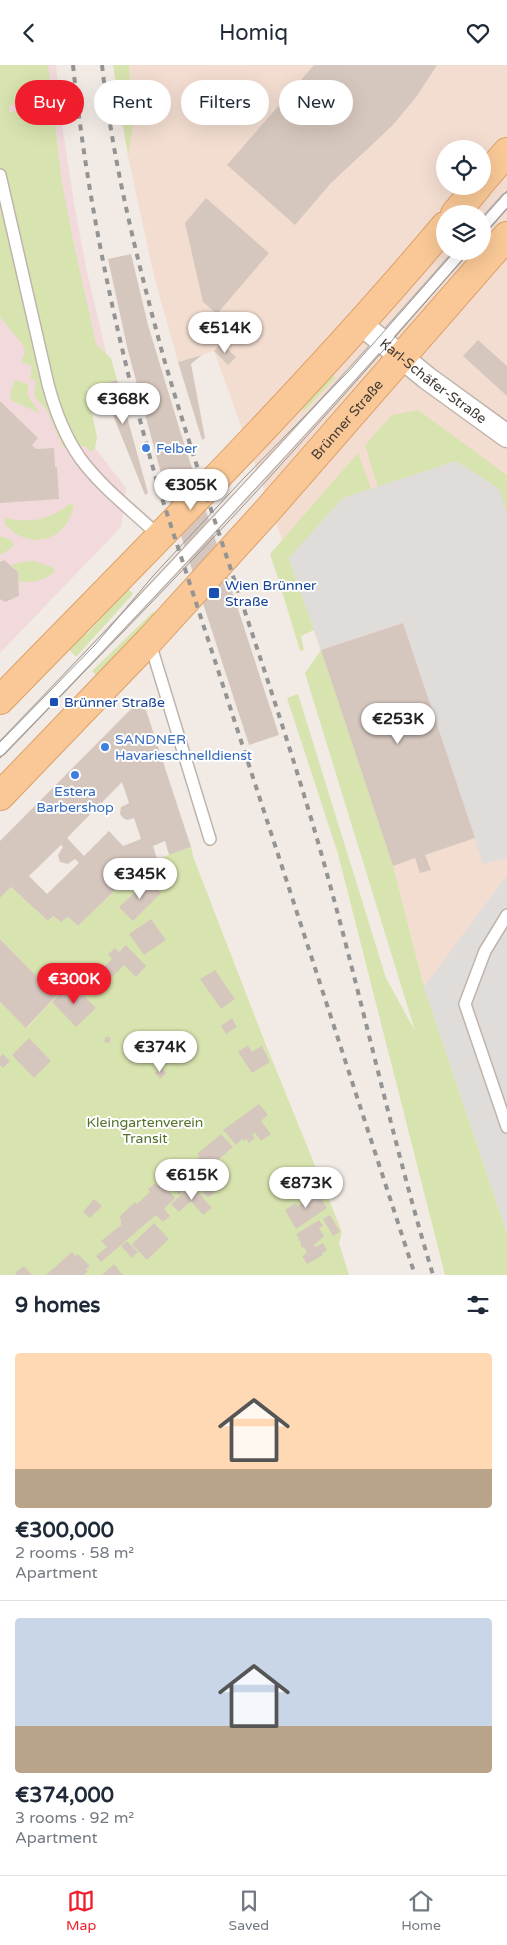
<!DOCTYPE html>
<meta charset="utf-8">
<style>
:root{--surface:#fff;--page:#f6f6f7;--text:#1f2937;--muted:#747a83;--line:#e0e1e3;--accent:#f01e2c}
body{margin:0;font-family:"Varela Round",sans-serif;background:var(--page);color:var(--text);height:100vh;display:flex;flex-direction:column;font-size:19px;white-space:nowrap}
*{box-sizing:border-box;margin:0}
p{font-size:16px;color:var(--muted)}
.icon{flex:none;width:28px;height:28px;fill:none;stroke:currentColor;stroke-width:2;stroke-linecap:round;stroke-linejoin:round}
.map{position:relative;height:1210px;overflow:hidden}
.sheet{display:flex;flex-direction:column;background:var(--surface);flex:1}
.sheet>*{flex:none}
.hud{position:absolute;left:15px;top:15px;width:478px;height:45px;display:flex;gap:10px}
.tools{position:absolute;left:436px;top:75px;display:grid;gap:10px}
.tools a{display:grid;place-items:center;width:55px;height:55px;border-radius:50%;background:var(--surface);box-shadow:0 5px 20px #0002;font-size:25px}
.price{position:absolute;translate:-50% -42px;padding:0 11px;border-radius:18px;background:#fff;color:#222;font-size:16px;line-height:32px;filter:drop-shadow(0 1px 2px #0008)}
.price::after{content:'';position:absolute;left:50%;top:30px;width:15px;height:11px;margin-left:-8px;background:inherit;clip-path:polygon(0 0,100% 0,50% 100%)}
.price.current{background:var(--accent);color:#fff}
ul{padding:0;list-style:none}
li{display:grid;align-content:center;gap:10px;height:265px;padding:0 15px}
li+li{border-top:1px solid var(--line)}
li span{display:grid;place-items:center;height:155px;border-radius:5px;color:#555}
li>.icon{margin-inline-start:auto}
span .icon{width:90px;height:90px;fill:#fffc;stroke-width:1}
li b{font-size:21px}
h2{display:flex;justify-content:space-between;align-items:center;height:60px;padding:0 15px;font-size:21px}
.pill{padding:0 18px;border-radius:22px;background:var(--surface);box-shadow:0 5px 20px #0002;font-size:18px;line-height:45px}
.pill.current{background:var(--accent);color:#fff}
header{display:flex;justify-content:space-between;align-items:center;height:65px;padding:0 15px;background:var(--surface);font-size:22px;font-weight:600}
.tab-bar{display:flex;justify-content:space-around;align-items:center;height:70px;border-top:1px solid var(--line);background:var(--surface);font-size:14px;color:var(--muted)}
.tab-bar a{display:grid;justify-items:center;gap:2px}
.tab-bar .current{color:var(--accent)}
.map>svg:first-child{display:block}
</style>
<header><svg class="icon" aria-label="back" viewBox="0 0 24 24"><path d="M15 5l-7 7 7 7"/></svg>Homiq<svg class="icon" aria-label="heart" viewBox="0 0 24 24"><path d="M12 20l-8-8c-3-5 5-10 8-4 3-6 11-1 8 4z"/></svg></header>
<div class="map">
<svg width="507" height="1210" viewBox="0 0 507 1210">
<rect width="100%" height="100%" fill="#f2ebe5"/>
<path fill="#f3ddd1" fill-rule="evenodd" d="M129,0H507V810L471,859L507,1168L424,922L393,801L298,519L214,286L178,297L154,211L128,91L133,62ZM445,84H482V121H445ZM445,149H482V186H445Z"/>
<path fill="#f2d9db" d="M0,0H56L63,66L74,138L87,207L106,287L80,325L95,383L126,423L121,462L0,588Z"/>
<path fill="#d8e4af" d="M0,0H48L52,35L9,40V47L53,43L62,118L73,175L96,279L111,293L117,315L87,324L97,372L95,383L91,387L85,381L63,382L46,344L34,331L36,315L30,314L32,301L21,297L25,287L23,280L0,252Z
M113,0H129L133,62L128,91Z
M329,307L336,313L304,346L298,341Z
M15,315L28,319V331L40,348L12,336L10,330Z
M418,345L507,410V449L499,424L456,396L378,422L365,380L392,350Z
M358,388L371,424L343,433L289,493L298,519L279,516L270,489Z
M69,439L74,440C67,477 28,487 4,458L6,453C28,459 53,454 69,439Z
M0,471L11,475L14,480L10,484L0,490Z
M34,496L54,503L55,506C47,515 31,519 19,516L18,507L11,500L21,497Z
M128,523L133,529L76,592L68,583L84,567L87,569Z
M281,523L301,527L314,565L301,571L304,585L300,586Z
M153,547L160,554L101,615L92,606Z
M321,585L393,801L424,922L507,1168V1210H445L338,789L287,633L298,629L386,913L415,966L305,608Z
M191,782L194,794L264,975L342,1167L339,1178L349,1210H0V937L27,963L56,931L0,874V833L11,822L48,856L53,851L61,857L68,852L78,861L141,800Z"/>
<path fill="#e0dcda" d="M456,396L499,424L507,449V793L483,799L403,558L321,585L289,493L343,433Z
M507,810V1168L424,922Z"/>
<path fill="#d6c7be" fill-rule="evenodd" d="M314,0H437L417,31L392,61L331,118L295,160L227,100Z
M206,133L269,188L217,249L203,237L185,158Z
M131,189L148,260L181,369L279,670L249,680L162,412L128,286L108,194Z
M478,275L507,301V331L463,291Z
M221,278L236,292L228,300L214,286Z
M202,290L191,299L205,373L202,375L178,297Z
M117,315L148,428L145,430L103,325L88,324Z
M0,336L38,373L32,380L36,384L54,383L55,402H57L59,434L0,438Z
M4,495L18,507L19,531L5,537L0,534V497Z
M403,558L475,773L425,790L431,805L420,808L415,793L393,801L321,585Z
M133,642L146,645L191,782L169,790L165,776L153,781L157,794L141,800L78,861L68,852L61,857L53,851L48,856L11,822L0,833V776ZM122,717L129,738L121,742L120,749L123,753L127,755L134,753L141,774L123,781L109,766L84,791L67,773ZM61,780L63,782L58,790L60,797L68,799L75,794L79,798L47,829L29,811Z
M148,815L161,828L133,856L119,842Z
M151,854L166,875L144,890L129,869Z
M0,874L56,931L26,963L0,937Z
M126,880L146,901L136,912L124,900L110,914L101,905L112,894L108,889L115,883L119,887Z
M215,905L235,934L221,944L200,914Z
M71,918L96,943L76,962L52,937Z
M232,953L237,962L226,969L221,961Z
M106,971L111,973L109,978L104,977Z
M29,973L51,996L34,1013L12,990Z
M248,980L252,987L262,981L270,997L252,1008L238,987Z
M3,989L10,996L3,1003L0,1000V992Z
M161,1002L166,1008L160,1014L155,1008Z
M259,1039L268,1050L261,1056L271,1069L261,1076L255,1068L252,1070L255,1073L249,1078L246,1074L243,1076L242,1074L236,1080L223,1065Z
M221,1069L233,1082L209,1103L224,1119L208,1133L194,1116L179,1130L168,1118L200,1092L197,1089Z
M289,1110L294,1120L284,1125L279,1115Z
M161,1117L175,1133L164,1144L170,1151L163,1157L156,1150L101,1197L96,1191L107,1182L101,1176L121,1160V1154L119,1152L135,1137L137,1139L150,1127L148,1124L155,1118L157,1121Z
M192,1120L212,1143L203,1150L191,1136L179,1147L171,1139Z
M314,1121L327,1143L296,1164L285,1145L296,1138L298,1141L309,1134L305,1127Z
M94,1134L102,1141L90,1153L83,1147Z
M330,1150L340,1167L333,1171L323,1154Z
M319,1155L323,1161L319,1163L324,1171L314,1180L316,1182L323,1178L327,1185L322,1188L323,1190L307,1199L302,1191L307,1188L304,1182L302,1183L300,1179L301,1178L296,1169Z
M154,1158L169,1174L147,1195L132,1179Z
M127,1176L138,1187L132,1193L121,1181Z
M72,1187L76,1191L78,1189L90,1201L86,1204L88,1206L84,1210H46Z
M114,1199L123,1210H102Z
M24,1201L32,1210H17L15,1208Z"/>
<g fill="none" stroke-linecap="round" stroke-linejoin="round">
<g stroke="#bfb4ab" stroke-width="14">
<path id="lane" d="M0,110L48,319C55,346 64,370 80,393C102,423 133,446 159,471
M482,162L507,134
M150,578L210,774
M0,685C157,522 312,357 462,186
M507,850L485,886L465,939L507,1062"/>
</g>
<g stroke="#bfb4ab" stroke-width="25">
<g id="street">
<path id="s1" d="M361,259L427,313L507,371"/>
</g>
</g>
<g stroke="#dda067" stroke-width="30">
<g id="primary">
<path d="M482,116L507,87"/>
<path d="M455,149L478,121"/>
<path d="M0,635C151,480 305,327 445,161"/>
<path id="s2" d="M0,731L149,576L268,445L507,171"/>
</g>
</g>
<use href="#lane" stroke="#fff" stroke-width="11"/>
<use href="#street" stroke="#fff" stroke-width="22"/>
<use href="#primary" stroke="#f9c896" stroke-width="28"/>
<path stroke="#949494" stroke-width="1" d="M482,154L507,126
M482,172L507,144
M0,677L95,580L153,511L243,414L349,306L455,186
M0,693C103,587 207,483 305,373C361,312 415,249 470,186"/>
<path stroke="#949494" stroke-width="4" stroke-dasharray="6 6" stroke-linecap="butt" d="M73,0C88,144 119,285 159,424L415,1210
M102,0C113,100 138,198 164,294C210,451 267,604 313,760C357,909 388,1061 433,1210"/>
</g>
<g fill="#3f7fe0" stroke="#fff" stroke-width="2">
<circle cx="146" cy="383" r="5"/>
<circle cx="105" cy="682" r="5"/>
<circle cx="75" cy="710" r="5"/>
</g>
<g fill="#1a4fb4" stroke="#fff" stroke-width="2">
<rect x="208" y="522" width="12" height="12" rx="2.5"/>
<rect x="49" y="632" width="10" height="10" rx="2.5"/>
</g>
<g text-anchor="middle" stroke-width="4" stroke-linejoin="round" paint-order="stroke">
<g font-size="14" fill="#443b35" stroke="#fff">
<text dy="5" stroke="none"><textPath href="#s1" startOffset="92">Karl-Schäfer-Straße</textPath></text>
<text dy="5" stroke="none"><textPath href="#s2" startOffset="512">Brünner Straße</textPath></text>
</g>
<g font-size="14" fill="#366cbe" stroke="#fff" text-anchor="start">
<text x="156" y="388">Felber</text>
<text x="115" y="679">SANDNER<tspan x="115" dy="16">Havarieschnelldienst</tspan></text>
<text x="75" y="731" text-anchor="middle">Estera<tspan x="75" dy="16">Barbershop</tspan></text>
</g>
<g font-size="14" fill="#164399" stroke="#fff" text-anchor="start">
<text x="225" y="525">Wien Brünner<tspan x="225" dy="16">Straße</tspan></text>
<text x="64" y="642">Brünner Straße</text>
</g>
<g font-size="14" fill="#55722b" stroke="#fff">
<text x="145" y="1062">Kleingartenverein<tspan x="145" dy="16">Transit</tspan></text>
</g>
</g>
</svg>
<div class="tools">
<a><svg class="icon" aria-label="locate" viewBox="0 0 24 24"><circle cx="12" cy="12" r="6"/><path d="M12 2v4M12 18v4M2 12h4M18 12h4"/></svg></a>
<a><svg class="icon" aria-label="layers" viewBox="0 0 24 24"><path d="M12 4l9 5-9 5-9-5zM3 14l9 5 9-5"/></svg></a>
</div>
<b class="price" style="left:225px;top:289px">€514K</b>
<b class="price" style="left:123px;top:360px">€368K</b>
<b class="price" style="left:191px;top:446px">€305K</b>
<b class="price" style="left:398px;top:680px">€253K</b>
<b class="price" style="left:140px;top:835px">€345K</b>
<b class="price current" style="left:74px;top:940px">€300K</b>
<b class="price" style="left:160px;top:1008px">€374K</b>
<b class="price" style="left:192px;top:1136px">€615K</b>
<b class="price" style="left:306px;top:1144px">€873K</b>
<div class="hud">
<a class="pill current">Buy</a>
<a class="pill">Rent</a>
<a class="pill">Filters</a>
<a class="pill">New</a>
</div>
</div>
<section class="sheet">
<h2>9 homes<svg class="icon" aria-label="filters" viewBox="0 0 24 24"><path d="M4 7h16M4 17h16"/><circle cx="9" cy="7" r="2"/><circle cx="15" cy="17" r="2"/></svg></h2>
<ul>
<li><span style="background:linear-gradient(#ffd9b3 75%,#b9a48a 0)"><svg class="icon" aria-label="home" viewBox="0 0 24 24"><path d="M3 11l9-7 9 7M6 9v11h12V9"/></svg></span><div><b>€300,000</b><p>2 rooms · 58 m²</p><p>Apartment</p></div></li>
<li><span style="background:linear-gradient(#c9d6e8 70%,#b9a48a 0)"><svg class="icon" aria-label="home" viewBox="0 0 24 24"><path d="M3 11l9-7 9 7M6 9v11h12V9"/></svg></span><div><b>€374,000</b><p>3 rooms · 92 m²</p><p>Apartment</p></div></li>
</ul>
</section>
<nav class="tab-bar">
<a class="current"><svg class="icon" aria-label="map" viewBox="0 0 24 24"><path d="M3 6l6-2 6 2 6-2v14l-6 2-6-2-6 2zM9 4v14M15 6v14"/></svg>Map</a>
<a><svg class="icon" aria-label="saved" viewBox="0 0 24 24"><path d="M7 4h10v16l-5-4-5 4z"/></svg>Saved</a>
<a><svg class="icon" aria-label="home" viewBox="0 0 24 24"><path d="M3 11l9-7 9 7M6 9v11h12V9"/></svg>Home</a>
</nav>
